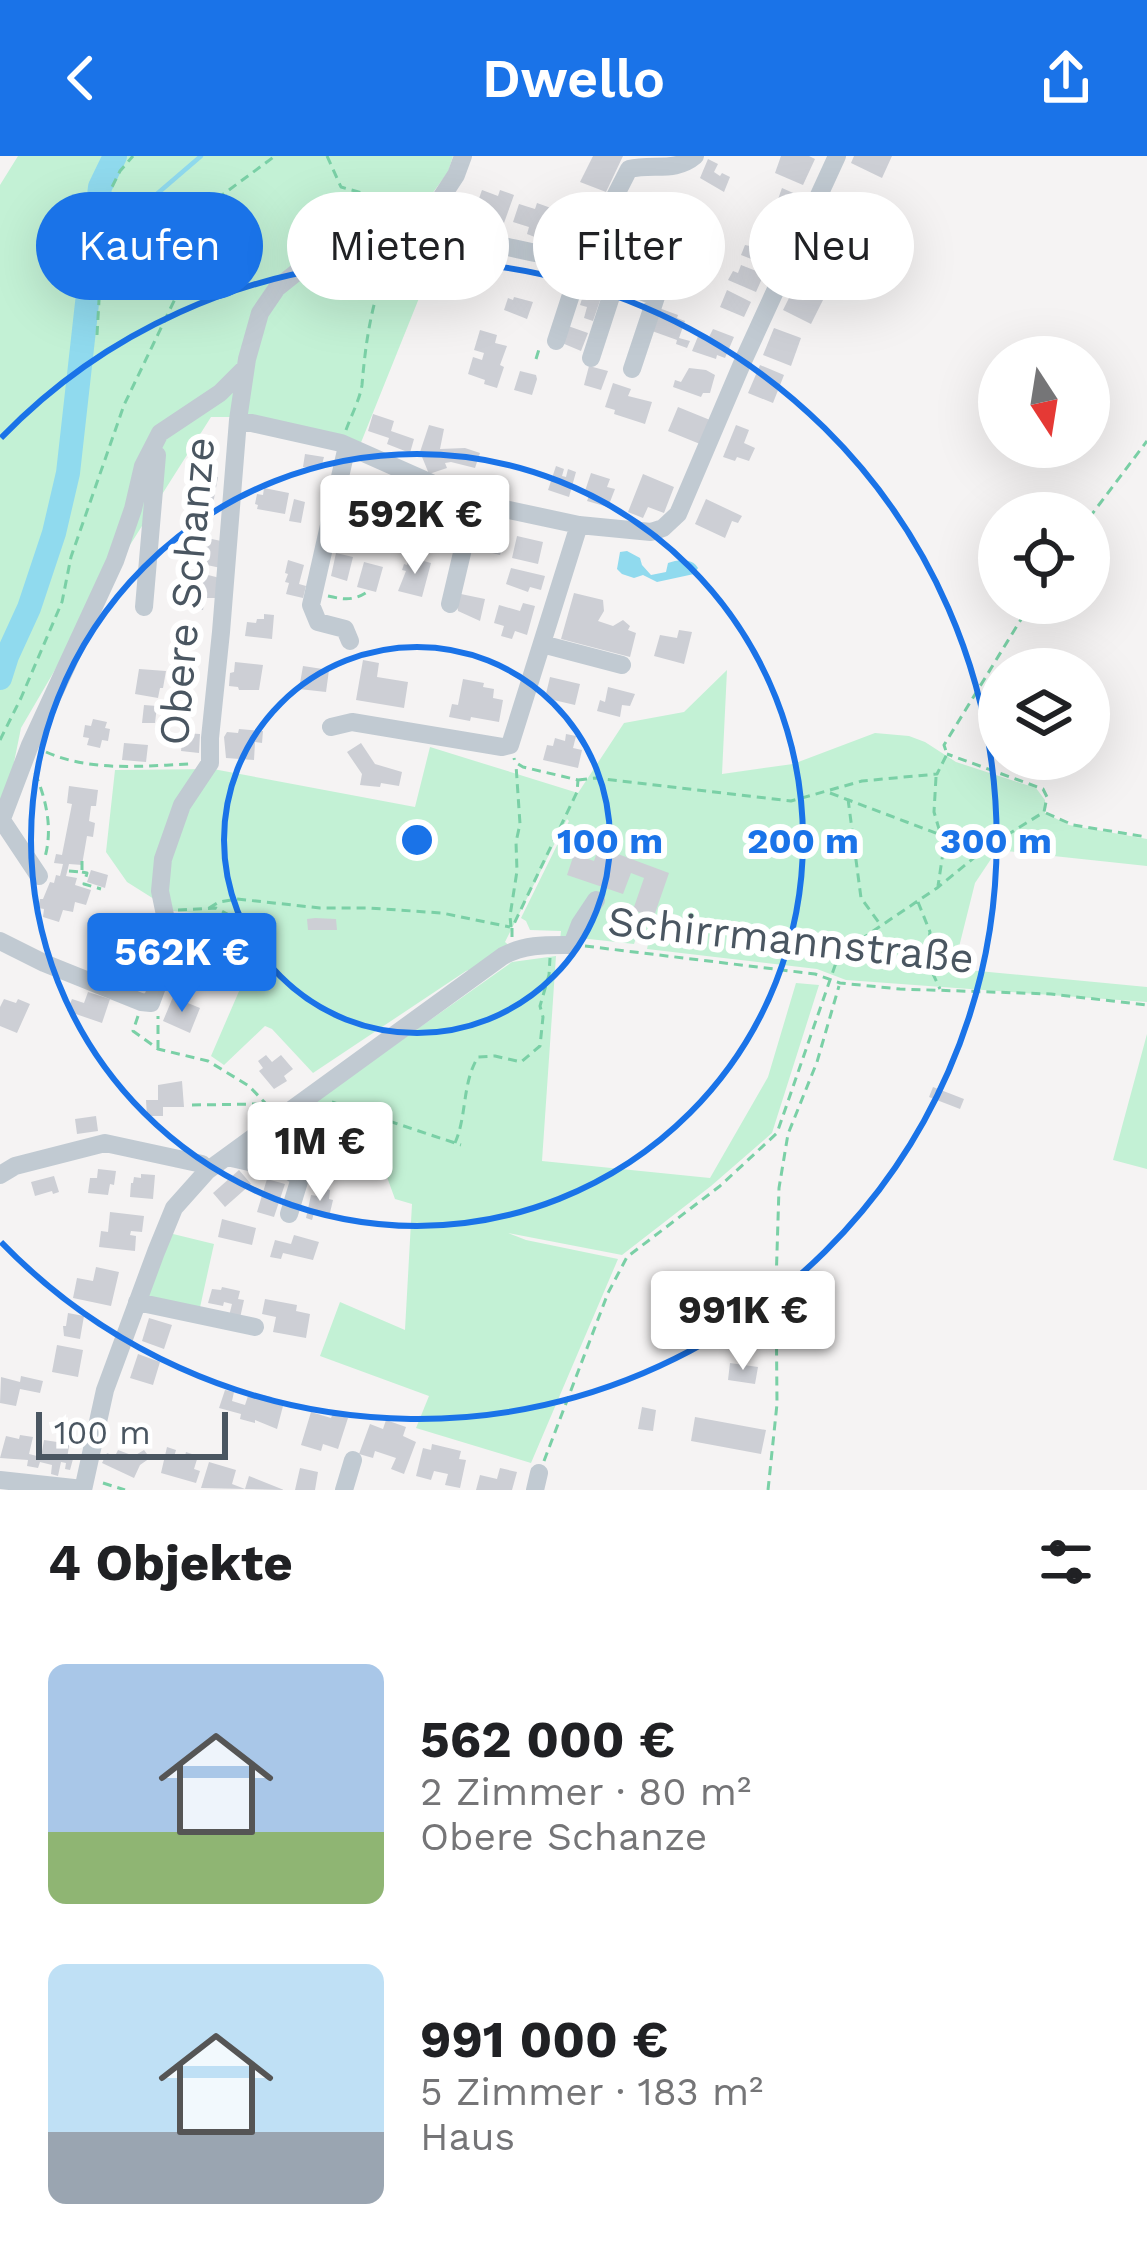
<!DOCTYPE html>
<html lang="de">
<meta charset="utf-8">
<style>
:root{--surface:#fff;--page:#f2f2f2;--text:#202124;--muted:#757577;--accent:#1a73e8}
body{margin:0;font-family:"Work Sans",sans-serif;background:var(--page);color:var(--text);height:100vh;display:flex;flex-direction:column;font-size:45px;white-space:nowrap}
*{box-sizing:border-box;margin:0}
p{font-size:39px;color:var(--muted)}
.icon{flex:none;width:66px;height:66px;fill:none;stroke:currentColor;stroke-width:2;stroke-linecap:round;stroke-linejoin:round}
.map{position:relative;height:1334px;overflow:hidden}
.sheet{display:flex;flex-direction:column;background:var(--surface);flex:1}
.sheet>*{flex:none}
.banner{position:absolute;left:36px;top:36px;width:1077px;height:108px;display:flex;gap:24px}
.needle{width:78px;rotate:168deg}
.tools{position:absolute;left:978px;top:180px;display:grid;gap:24px}
.tools a{display:grid;place-items:center;width:132px;height:132px;border-radius:50%;background:var(--surface);box-shadow:0 12px 48px #0002;font-size:60px}
.scale{position:absolute;left:36px;bottom:30px;width:192px;box-sizing:border-box;padding-left:12px;border:6px solid #4a5661;border-top:0;font-size:33px;line-height:42px;white-space:nowrap;color:#4a5661;-webkit-text-stroke:9px #fff;paint-order:stroke}
.price{position:absolute;translate:-50% -102px;padding:0 27px;border-radius:12px;background:#fff;color:#222;font-size:39px;line-height:78px;filter:drop-shadow(0 3px 6px #0008)}
.price::after{content:'';position:absolute;left:50%;top:72px;width:36px;height:27px;margin-left:-18px;background:inherit;clip-path:polygon(0 0,100% 0,50% 100%)}
.price.selected{background:var(--accent);color:#fff}
ul{padding:0;list-style:none}
li{display:flex;align-items:center;gap:36px;height:300px;padding:0 48px}
li span{display:grid;place-items:center;flex:none;width:336px;height:240px;border-radius:18px;color:#555}
li>.icon{margin-inline-start:auto}
span .icon{width:144px;height:144px;fill:#fffc;stroke-width:1}
li b{font-size:51px}
h2{display:flex;justify-content:space-between;align-items:center;height:144px;padding:0 48px;font-size:51px}
.chip{padding:0 42px;border-radius:54px;background:var(--surface);box-shadow:0 12px 48px #0002;font-size:42px;line-height:108px}
.chip.selected{background:var(--accent);color:#fff}
header{display:flex;justify-content:space-between;align-items:center;height:156px;padding:0 48px;background:var(--accent);color:#fff;font-size:54px;font-weight:600}
.map>svg:first-child{display:block}
</style>
<header><svg class="icon" aria-label="back" viewBox="0 0 24 24"><path d="M15 5l-7 7 7 7"/></svg>Dwello<svg class="icon" aria-label="share" viewBox="0 0 24 24"><path d="M12 15V3M7 8l5-5 5 5M5 13v7h14v-7"/></svg></header>
<div class="map">
<svg width="1147" height="1334" viewBox="0 0 1147 1334">
<rect width="100%" height="100%" fill="#f5f3f3"/>
<path fill="#c3f1d5" d="M18,0H453L448,16L429,42L446,75L360,289L243,261H211L104,430L21,572L0,675V29Z
M727,514L722,618L793,608L875,577L909,580L925,586L956,606L1036,632L1045,644V657L1069,669L1147,683V710L997,694L975,727L958,795L957,813L1147,831V846L846,824L817,813L647,793L649,784L636,782L634,788L580,782L560,784L561,775L530,774L526,765L521,762L569,665L567,663L505,786L517,797L466,815L313,917L272,873L265,870L224,909L211,900L243,826L263,763L173,755L127,726L106,696L115,614L213,613L415,651L430,591L578,637L624,567L684,556Z
M556,800L542,1005L710,1022L768,921L796,827L819,829L772,977L711,1030L622,1099L508,1077L526,1084L618,1103L531,1307L416,1272L429,1240L320,1200L340,1146L405,1174L412,1048L395,1043L387,1021L340,999L305,1011L238,1000L512,806Z
M1147,878V1013L1113,1004Z
M169,1077L214,1088L199,1156L142,1145Z"/>
<path fill="#90daee" d="M627,395L640,402L642,409L651,419L666,416L668,407C678,403 693,402 698,412L694,418L657,426L643,419L634,422L622,418L617,413L620,396Z"/>
<g fill="none" stroke-linecap="round" stroke-linejoin="round">
<path stroke="#90daee" stroke-width="4.5" d="M97,78L151,43L201,0"/>
<path stroke="#90daee" stroke-width="24" d="M0,522L7,500L29,452L54,377L68,317L100,31L115,0"/>
</g>
<path fill="#cdcfd5" d="M593,0H623L606,36L580,26Z
M781,0H809L815,3L803,29L775,17Z
M854,0H892L882,22L851,7Z
M708,3L718,8L714,16L720,20L722,17L730,21L724,36L700,22Z
M782,32L800,40L794,54L777,46Z
M482,34L498,40L500,34L514,39L504,67L490,63L492,56L476,51Z
M636,39L667,54L659,71L686,93L701,74L724,89L704,118L688,120L682,137L657,130L665,108L657,120L650,115L644,124L622,108L628,100L616,77Z
M537,47L551,52L540,83L527,78L529,71L513,66L519,48L535,53Z
M561,51L581,58L574,79L554,72Z
M772,57L789,64L781,85L777,87L761,81L762,77L757,76L763,60L770,62Z
M821,73L845,85L841,95L852,100L841,123L822,115L820,119L803,111Z
M754,83L777,93L769,110L741,99L745,89L750,90Z
M741,109L764,118L756,136L728,124L733,115L738,117Z
M587,127L604,133L593,165L584,162L587,151L580,149Z
M796,128L824,142L811,168L783,154Z
M727,134L751,146L744,161L720,151Z
M514,141L533,146L527,163L504,154L508,142L513,144Z
M659,152L678,159L677,162L685,165L679,182L690,185L687,192L676,188L677,184L652,175Z
M568,170L588,177L581,195L562,187Z
M774,172L801,182L791,210L763,199Z
M713,173L734,181L725,202L717,199L716,203L692,195L699,178L709,181Z
M480,174L497,179L495,187L507,190L500,209L504,211L497,232L484,228L485,224L468,218L473,201L482,204L484,197L474,194Z
M760,209L784,219L773,247L748,237Z
M589,210L608,215L601,234L584,229Z
M689,212L706,214L715,219L710,237H703L701,241L673,231L675,224L681,226Z
M520,215L536,219L537,223L532,239L514,234Z
M613,227L631,233L628,240L652,246L645,268L614,258L615,254L605,251Z
M678,251L710,264L700,288L668,275Z
M373,258L394,265L391,275L414,283L410,297L387,288L389,282L368,275Z
M429,269L444,273L440,293L465,292L480,297L475,312L451,306L445,307L447,312L429,318L420,296Z
M736,269L749,274L744,287L755,292L749,305L737,301L735,305L723,301Z
M305,298L324,301L321,312L303,311Z
M556,310L564,313L562,320L566,321L568,313L576,316L569,341L548,334Z
M194,316L218,321L213,348L189,343Z
M591,317L610,323L607,331L615,333L608,351L587,345L589,340L584,338Z
M643,318L674,331L664,357L648,351L643,362L628,356Z
M354,329L371,333L365,359L344,354Z
M264,332L289,337L285,358L257,353L258,349L255,348L257,338L263,339Z
M294,343L305,346L301,367L289,365Z
M706,343L742,360L738,367L732,365L725,382L695,368Z
M381,344L395,348L392,359L396,360L394,369L375,367Z
M480,367L506,374L500,399L473,392Z
M517,380L543,386L538,408L512,402Z
M207,382L226,386L221,412L202,408Z
M336,397L353,401L347,425L331,420Z
M409,401L431,407L422,441L398,435L406,415L402,414L404,408L407,409Z
M288,404L304,409L299,428L306,430L303,442L286,438L289,427L285,426L288,418L285,417Z
M364,406L383,411L376,436L357,431Z
M511,412L545,420L541,434L530,431L528,436L506,428Z
M204,418L220,422L216,442H205L203,454L183,450V447L178,445L180,432L184,433L186,424L201,426Z
M456,437L485,443L480,465L458,455Z
M574,437L603,444L604,455L598,465L613,470L623,464L630,470L628,474L636,477L630,501L561,483Z
M523,447L535,450L527,479L515,475L512,483L501,480L504,470L494,467L499,449L520,455Z
M264,458L274,459L272,483L245,480L247,466L256,467L257,463H264Z
M679,474L692,476L684,508L654,500L660,479L677,482Z
M363,504L379,507L377,521L408,526L404,552L356,544Z
M235,506L263,509L259,534H239L238,531L229,530L230,517L234,516Z
M303,510L329,514L326,536L299,533Z
M139,513L166,515L163,532H160L158,542L135,538Z
M550,521L580,528L575,549L545,542Z
M463,523L484,527L483,531L494,533L493,542L503,544L499,566L471,561L470,565L449,561L452,548L458,549Z
M608,531L635,538L630,550L622,549L620,561L597,555L600,544L605,546Z
M144,549L157,550L155,567H142Z
M93,563L107,566L105,572L110,573L108,585L102,584L100,592L87,589L89,582L83,581L85,569L91,570Z
M239,573L263,575L262,587L255,586L254,604L226,602L224,581L227,576L238,577Z
M183,577L200,578L199,597L181,595Z
M566,578L576,580L573,592L582,594L578,612L543,604L547,589L553,590L555,582L565,585Z
M124,587L148,589L146,606L122,604Z
M361,587L375,608L402,616L399,630L381,627L380,631L360,629L362,618L347,596Z
M69,630L98,634L96,650H91L89,665L95,667L93,681L87,680L82,709L69,708L66,720L77,722L75,729L91,734L86,749L75,746L73,756L63,754L59,766L43,761L44,753L38,752L40,743H43L50,726L54,727L56,719L60,720L63,708L54,707L56,698L62,699L72,648L67,647Z
M599,691L669,717L652,766L643,762L644,758L633,754L644,722L631,717L623,738L567,719L574,698L594,705Z
M91,714L108,719L105,732L87,726Z
M315,762L336,763L337,774H308L307,763Z
M211,763L221,766L206,806L188,800L198,769L207,772Z
M131,790L158,800L146,831L120,821Z
M88,836L110,843L102,867L67,855L72,843L84,847Z
M173,841L200,852L190,877L163,865Z
M4,843L16,847L18,843L30,848L17,877L0,870V851Z
M266,899L272,906L281,899L293,913L284,920L287,925L274,933L259,915L263,912L258,905Z
M182,925L184,951H163V960H147L146,944H158V929Z
M933,931L964,943L960,953L929,941Z
M96,960L98,975L77,978L75,963Z
M98,1013L116,1015L114,1029L110,1028L108,1039L88,1037L90,1022H97Z
M239,1014L251,1028L225,1051L213,1037Z
M141,1018L155,1019L153,1043L130,1041L131,1027H133L134,1021L141,1022Z
M54,1020L59,1036L53,1038L52,1035L35,1040L31,1026Z
M267,1023L285,1028L274,1061L257,1056Z
M319,1031L330,1034L329,1043L333,1044L329,1061L314,1057L312,1064L306,1062L311,1039L317,1040Z
M110,1056L144,1060L142,1076L131,1075L130,1079L136,1080L135,1095L99,1091L101,1075L108,1076Z
M222,1063L256,1072L252,1089L218,1081Z
M294,1079L319,1086L313,1104L283,1097L281,1103L270,1101L275,1084L291,1088Z
M96,1111L119,1116L111,1150L73,1142L77,1122L93,1125Z
M222,1131L240,1135L238,1143L244,1144L240,1162L229,1160L232,1148L224,1146L223,1150L208,1147L212,1133L221,1134Z
M265,1143L297,1149L296,1155L310,1158L306,1182L273,1176L276,1161L262,1158Z
M68,1157L84,1160L80,1183L64,1180L63,1170H66Z
M149,1162L172,1169L164,1193L142,1185Z
M57,1189L83,1194L78,1221L52,1216Z
M138,1198L160,1206L153,1229L130,1222Z
M730,1207L758,1211L755,1228L728,1224Z
M21,1220L43,1225L40,1237L20,1233L16,1250L0,1247L1,1221L20,1226Z
M225,1234L234,1236L232,1245L245,1249L248,1240L260,1243L262,1239L272,1241L270,1246L283,1250L277,1273L255,1264V1267L240,1263L241,1258L219,1252Z
M642,1251L656,1254L653,1275L638,1273Z
M311,1256L331,1262L333,1257L348,1262L338,1293L323,1288L321,1295L301,1289Z
M695,1261L766,1274L761,1298L691,1285Z
M386,1264L406,1271L403,1280L416,1286L404,1318L391,1313L396,1302L375,1295L373,1302L359,1298L370,1268L383,1273Z
M20,1279L33,1281L29,1298L41,1301L44,1284L57,1286L58,1282L70,1285L67,1302L73,1303L70,1314L65,1313L66,1307L61,1306L58,1320L51,1318L52,1309L40,1306L38,1312L27,1310L28,1304L0,1302L6,1280L19,1283Z
M432,1288L461,1295L459,1303L466,1304L460,1332L445,1329L448,1318L434,1315L431,1324L416,1320L423,1292L431,1294Z
M167,1291L176,1294L174,1301L184,1304L186,1296L198,1300L194,1313L200,1315L196,1327L161,1317Z
M118,1294L134,1300L144,1294L150,1302L140,1309L134,1322L102,1307L107,1297L115,1300Z
M209,1306L236,1314L232,1328L245,1333L249,1320L284,1334L201,1332Z
M300,1312L318,1316L315,1334H295Z
M500,1312L517,1316L512,1334H476L480,1319L497,1323Z"/>
<g fill="none" stroke-linecap="round" stroke-linejoin="round">
<path stroke="#7ad0a6" stroke-width="3" stroke-dasharray="9 6" stroke-linecap="butt" d="M327,0L341,31L373,40L390,52
M97,179L100,127L113,64L111,33L120,15L133,0
M536,203L540,190
M346,274C351,260 360,243 362,229C366,180 374,127 400,83
M1089,362L1147,285
M328,440C345,444 355,445 370,434
M0,584L21,542L62,446L71,401L124,249L187,118L214,45L275,0
M46,596C91,616 141,610 190,608
M35,617C46,643 53,672 45,701
M936,621L934,656L944,690L938,730
M578,624L596,622L791,645L862,625L937,618L947,598L944,589L1031,447
M830,637L941,679
M848,643L861,742L880,768
M1046,657L1073,669L1147,681
M69,715L82,716V705
M82,716L87,717L84,728L101,733
M918,746L930,776L926,803L940,833
M209,752L219,746L237,743L320,752H368L442,757L510,771
M178,754L216,752L231,760
M511,771L510,760L517,715L516,686L520,668L516,609
M512,781V772L577,636L578,624L523,611L515,606L514,602
M585,790L815,818L840,827L900,833L1051,838L1147,849
M138,860L133,875L158,893L208,905L249,930L270,952
M158,893V860
M332,946L461,989
M192,949L259,948L262,952
M455,987C467,960 462,927 478,901L495,900L521,906L540,890L543,861L540,850L549,819L550,802
M544,1305L608,1137L627,1101L720,1030L777,977L839,798L937,732L986,692L1044,656L1047,641L1043,633L947,598
M103,1327L125,1334
M768,1334L777,1248L776,1128L779,1032L788,978L817,906L839,830"/>
<path stroke="#c1cad2" stroke-width="18" d="M439,45C443,53 447,64 453,70C471,87 555,101 582,105L629,13C653,7 675,17 695,0
M556,185L582,105L587,114L656,141L632,213
M591,202L616,125
M238,264L341,287L474,346L509,354L579,369L651,376L663,372L678,358L744,203L837,0
M347,290L311,449L318,466L345,473L350,485
M450,448L474,346
M144,451L157,299
M542,488L622,509
M331,571L352,566L502,591L510,589L579,369
M1,663L39,720
M0,668L30,589L115,405L133,353L143,310L160,277L220,237L245,212
M0,785L44,807L141,846L151,847L168,801L170,783L160,735L163,703L182,649L210,607V582L221,476L238,264L247,203L260,157L277,132L302,112L439,45L456,19L463,0
M227,1001L289,1015L300,1022L289,1058
M0,1019L15,1010L105,987L202,1008L207,1015
M137,1146L255,1171
M0,1324L83,1333
M83,1334L105,1234L156,1096L174,1052L207,1015L503,800C525,788 547,789 572,789L580,768L596,744
M344,1334L353,1304
M535,1334L539,1317"/>
</g>
<g fill="none" stroke="#1a73e8" stroke-width="6">
<circle cx="417" cy="684" r="193"/>
<circle cx="417" cy="684" r="386"/>
<path d="M1 282A579 579 0 1 1 1 1086"/>
</g>
<g text-anchor="middle" stroke-width="12" stroke-linejoin="round" paint-order="stroke">
<g font-size="42" fill="#4a5661" stroke="#fff">
<text transform="translate(186 435) rotate(-85)" y="15">Obere Schanze</text>
<text transform="translate(791 783) rotate(6)" y="15">Schirrmannstraße</text>
</g>
</g>
<circle cx="417" cy="684" r="18" fill="#1a73e8" stroke="#fff" stroke-width="6"/>
<g font-size="36" text-anchor="middle" font-weight="bold" fill="#1a73e8" stroke="#fff" stroke-width="12" stroke-linejoin="round" paint-order="stroke">
<text x="610" y="697">100 m</text>
<text x="803" y="697">200 m</text>
<text x="996" y="697">300 m</text>
</g>
</svg>
<div class="tools">
<a><svg class="needle" viewBox="-14 -14 28 28"><path d="M0-13l5 13h-10z" fill="#e53935"/><path d="M0 13l5-13h-10z" fill="#757577"/></svg></a>
<a><svg class="icon" aria-label="locate" viewBox="0 0 24 24"><circle cx="12" cy="12" r="6"/><path d="M12 2v4M12 18v4M2 12h4M18 12h4"/></svg></a>
<a><svg class="icon" aria-label="layers" viewBox="0 0 24 24"><path d="M12 4l9 5-9 5-9-5zM3 14l9 5 9-5"/></svg></a>
</div>
<div class="scale">100 m</div>
<b class="price" style="left:415px;top:421px">592K €</b>
<b class="price selected" style="left:182px;top:859px">562K €</b>
<b class="price" style="left:320px;top:1048px">1M €</b>
<b class="price" style="left:743px;top:1217px">991K €</b>
<div class="banner">
<a class="chip selected">Kaufen</a>
<a class="chip">Mieten</a>
<a class="chip">Filter</a>
<a class="chip">Neu</a>
</div>
</div>
<section class="sheet">
<h2>4 Objekte<svg class="icon" aria-label="filters" viewBox="0 0 24 24"><path d="M4 7h16M4 17h16"/><circle cx="9" cy="7" r="2"/><circle cx="15" cy="17" r="2"/></svg></h2>
<ul>
<li><span style="background:linear-gradient(#a9c7e8 70%,#8fb573 0)"><svg class="icon" aria-label="home" viewBox="0 0 24 24"><path d="M3 11l9-7 9 7M6 9v11h12V9"/></svg></span><div><b>562 000 €</b><p>2 Zimmer · 80 m²</p><p>Obere Schanze</p></div></li>
<li><span style="background:linear-gradient(#bfe0f5 70%,#9aa5b1 0)"><svg class="icon" aria-label="home" viewBox="0 0 24 24"><path d="M3 11l9-7 9 7M6 9v11h12V9"/></svg></span><div><b>991 000 €</b><p>5 Zimmer · 183 m²</p><p>Haus</p></div></li>
</ul>
</section>
